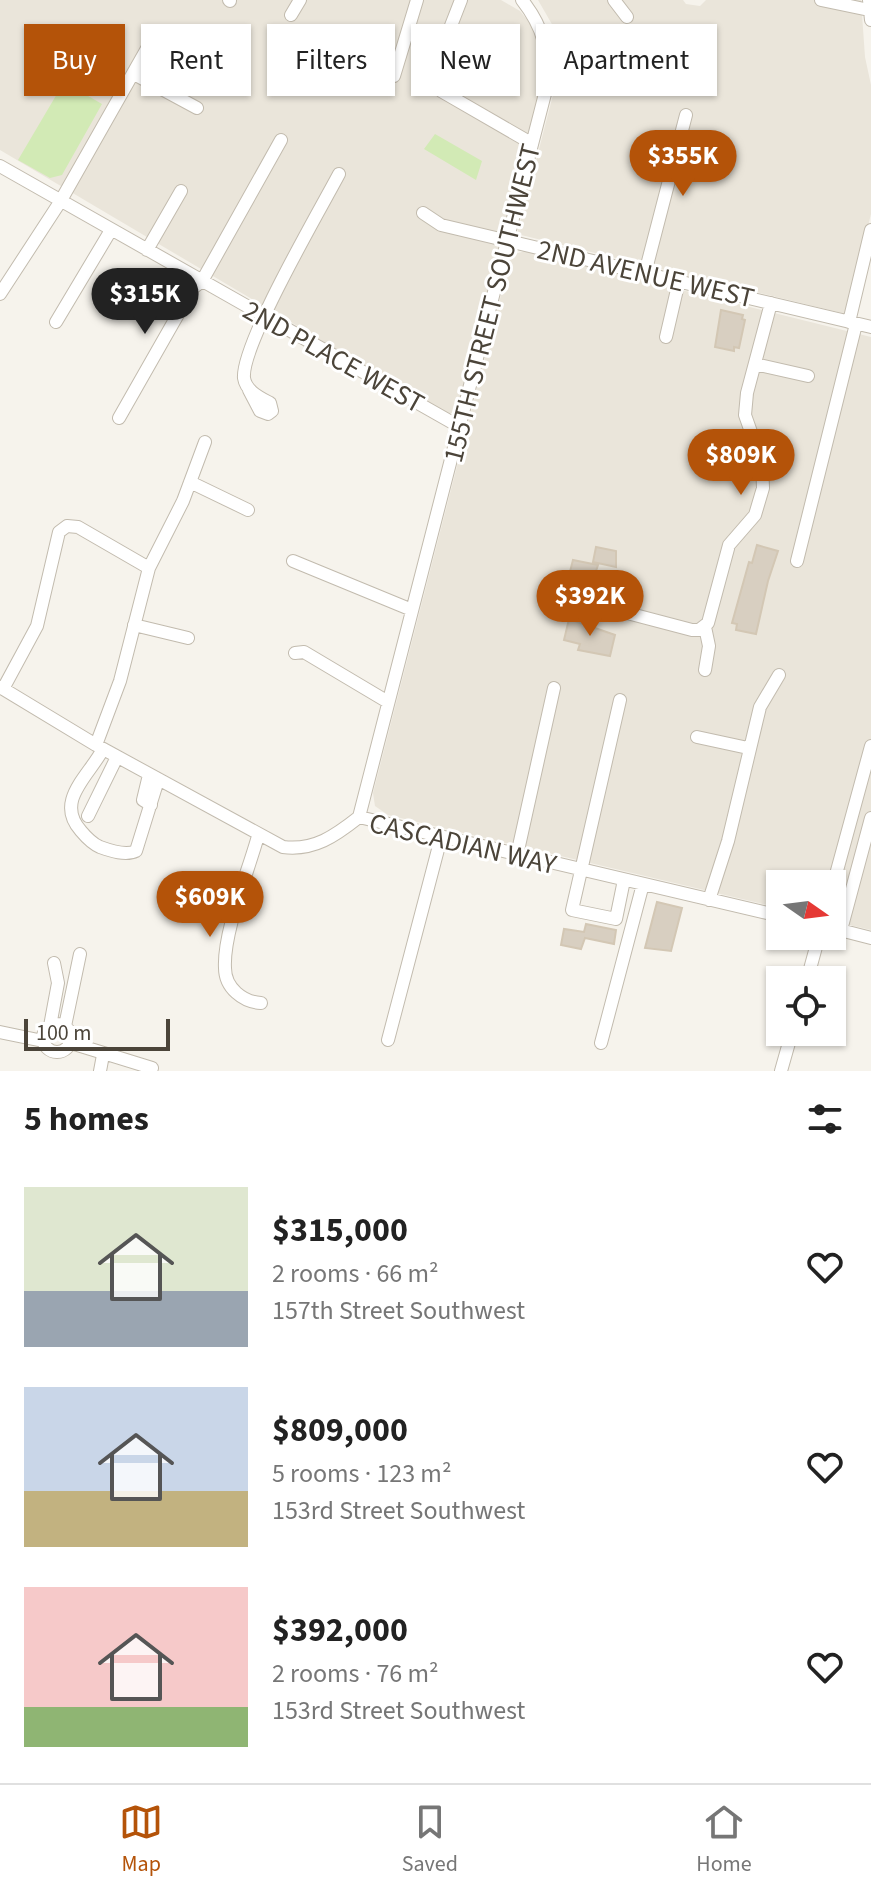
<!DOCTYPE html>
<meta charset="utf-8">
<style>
:root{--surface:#fff;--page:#f2f2f2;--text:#222;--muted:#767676;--line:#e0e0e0;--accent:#b45309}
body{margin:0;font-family:"Source Sans 3",sans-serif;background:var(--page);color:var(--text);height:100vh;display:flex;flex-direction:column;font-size:30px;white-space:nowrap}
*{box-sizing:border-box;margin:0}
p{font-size:26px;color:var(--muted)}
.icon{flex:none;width:44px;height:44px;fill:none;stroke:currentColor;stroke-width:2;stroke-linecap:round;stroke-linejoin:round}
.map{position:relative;height:1071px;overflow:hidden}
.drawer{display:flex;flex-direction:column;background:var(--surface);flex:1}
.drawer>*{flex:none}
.banner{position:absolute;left:24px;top:24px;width:824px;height:72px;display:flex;gap:16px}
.needle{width:52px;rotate:104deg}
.fabs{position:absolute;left:766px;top:870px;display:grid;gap:16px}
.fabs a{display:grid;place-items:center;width:80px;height:80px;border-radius:0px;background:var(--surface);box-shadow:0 2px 6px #0004;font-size:40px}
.scale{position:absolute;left:24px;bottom:20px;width:146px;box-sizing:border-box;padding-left:8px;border:4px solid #4b4439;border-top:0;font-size:22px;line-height:28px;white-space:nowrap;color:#4b4439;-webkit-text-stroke:6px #fff;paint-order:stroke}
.price{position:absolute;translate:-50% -68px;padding:0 18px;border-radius:28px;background:var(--accent);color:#fff;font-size:26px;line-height:52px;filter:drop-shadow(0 2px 4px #0008)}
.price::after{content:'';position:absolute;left:50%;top:48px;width:24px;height:18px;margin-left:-12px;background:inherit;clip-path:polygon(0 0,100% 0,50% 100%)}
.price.active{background:#222;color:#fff}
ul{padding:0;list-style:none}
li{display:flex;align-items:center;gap:24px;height:200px;padding:0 24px}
li span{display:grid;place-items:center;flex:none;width:224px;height:160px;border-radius:0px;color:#555}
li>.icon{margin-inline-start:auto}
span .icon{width:96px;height:96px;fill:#fffc;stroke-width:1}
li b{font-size:34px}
h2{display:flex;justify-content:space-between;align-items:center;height:96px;padding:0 24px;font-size:34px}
.tag{padding:0 28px;border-radius:0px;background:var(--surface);box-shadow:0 2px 6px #0004;font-size:28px;line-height:72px}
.tag.active{background:var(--accent);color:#fff}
.tab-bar{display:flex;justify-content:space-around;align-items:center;height:112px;border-top:2px solid var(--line);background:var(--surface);font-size:22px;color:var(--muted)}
.tab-bar a{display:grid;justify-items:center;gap:4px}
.tab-bar .active{color:var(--accent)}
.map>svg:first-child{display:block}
</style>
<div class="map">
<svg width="871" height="1071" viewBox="0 0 871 1071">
<rect width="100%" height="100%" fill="#f6f3ec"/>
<path fill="#eae5da" d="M0,0H501L520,11L537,32L545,71L458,412L446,414L0,150Z
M538,0H683L686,4L700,6L706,0H861L865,57L871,85V214L846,314L517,234L561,64L557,33Z
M525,251L871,337V930L832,921V884H780V908L388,815L375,806L373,793L510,260L515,254Z"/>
<path fill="#d2eab5" d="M64,82L102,104L62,175L50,178L18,160Z
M435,134L482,161L476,180L424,149Z"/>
<path fill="#d8cfc1" stroke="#d3c7b4" stroke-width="2" d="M721,310L743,315L742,319L745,320L739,348L734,347V351L715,347Z
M757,545L778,551L768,581L756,634L736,630L737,624L732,623L749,562L752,563Z
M596,547L616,551V567L593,562Z
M573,560L598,565L592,583L589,582L583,604L563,599Z
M569,619L615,635L610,656L578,650L580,644L564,640Z
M657,902L682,908L671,951L645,948Z
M586,924L616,930L614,944L585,938L581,949L561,945L564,929L584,932Z"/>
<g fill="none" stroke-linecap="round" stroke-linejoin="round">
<g stroke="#c2bbae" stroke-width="14">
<path id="minor" d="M229,0L230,1
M614,0L627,17
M821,0L869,10
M869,0L871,20
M291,15L300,0
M447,36L461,0
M134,74L197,108
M394,76L417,0
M441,91L531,143
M0,166L460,427
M423,213L441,225L871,327
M147,250L181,191
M645,273L686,115
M0,294L60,202L157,31
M56,322L111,230
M849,322L871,230
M666,337L679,281
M755,364L808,376
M249,390L260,411L268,414L272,411L270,403C259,397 246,391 244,378C241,345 320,210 339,174
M119,418L193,288L202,281L281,140
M190,482L248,510
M293,561L412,610
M797,561L856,324
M612,609L692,630H699L708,623L729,545L755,515L763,488L762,463L745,415L747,393L771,303
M134,625L188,638
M295,653L304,652L388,702
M705,670L709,646L705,627
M0,687L96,745L283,847C314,851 335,836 359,817
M3,689L37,626L59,532L67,526L78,527L149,568
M620,700L572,910L616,919L624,880
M697,737L748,748
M96,745L120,681L149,568L183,501L205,442
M103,749C89,776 54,801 81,831C86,837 93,844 100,847C111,851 126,856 136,851L158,780
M149,775L143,800L151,805
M88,816L117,757
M359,817L547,86C549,51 544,28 522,0
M359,817L780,916
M258,836C248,872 223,933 225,968C225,988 243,1002 261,1003
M517,855L554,688
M832,889L871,746
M709,900L728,841L760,707L779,675
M832,928L871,938
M841,930L871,818
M807,980L819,936
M43 1038a14 14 0 1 1 28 0a14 14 0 1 1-28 0Z
M50,1026L58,983L54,963
M65,1026L80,954
M0,1032L43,1041
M388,1040L441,838
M71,1043L152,1068
M601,1043L643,884
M100,1071L103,1055
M781,1071L792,1032"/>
</g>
<use href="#minor" stroke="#fff" stroke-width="12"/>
</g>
<g text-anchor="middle" stroke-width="6" stroke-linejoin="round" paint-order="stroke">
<g font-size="28" fill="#4b4439" stroke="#fff">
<text transform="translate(646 273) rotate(13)" y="10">2ND AVENUE WEST</text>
<text transform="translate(491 303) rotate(-76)" y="10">155TH STREET SOUTHWEST</text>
<text transform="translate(334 356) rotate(29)" y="10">2ND PLACE WEST</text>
<text transform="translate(463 843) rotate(13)" y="10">CASCADIAN WAY</text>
</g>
</g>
</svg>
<div class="fabs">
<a><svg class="needle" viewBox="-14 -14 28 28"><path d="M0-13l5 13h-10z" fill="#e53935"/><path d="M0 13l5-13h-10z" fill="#767676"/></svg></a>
<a><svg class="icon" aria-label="locate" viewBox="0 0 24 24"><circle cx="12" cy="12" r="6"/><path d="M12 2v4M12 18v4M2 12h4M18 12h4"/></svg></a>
</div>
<div class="scale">100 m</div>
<b class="price" style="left:683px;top:198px">$355K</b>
<b class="price active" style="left:145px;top:336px">$315K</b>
<b class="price" style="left:741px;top:497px">$809K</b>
<b class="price" style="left:590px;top:638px">$392K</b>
<b class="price" style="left:210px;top:939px">$609K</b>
<div class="banner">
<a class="tag active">Buy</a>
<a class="tag">Rent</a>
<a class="tag">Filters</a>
<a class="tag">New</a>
<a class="tag">Apartment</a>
</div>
</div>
<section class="drawer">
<h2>5 homes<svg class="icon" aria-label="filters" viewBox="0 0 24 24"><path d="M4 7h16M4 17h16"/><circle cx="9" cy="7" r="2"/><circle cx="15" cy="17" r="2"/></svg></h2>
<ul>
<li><span style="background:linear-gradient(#dfe7d0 65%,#9aa5b1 0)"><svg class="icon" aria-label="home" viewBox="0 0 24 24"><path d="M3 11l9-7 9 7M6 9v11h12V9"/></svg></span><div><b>$315,000</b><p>2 rooms · 66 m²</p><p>157th Street Southwest</p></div><svg class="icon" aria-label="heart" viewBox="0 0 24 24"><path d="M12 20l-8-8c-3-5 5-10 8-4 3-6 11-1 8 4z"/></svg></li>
<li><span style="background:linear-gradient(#c9d6e8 65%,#c2b280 0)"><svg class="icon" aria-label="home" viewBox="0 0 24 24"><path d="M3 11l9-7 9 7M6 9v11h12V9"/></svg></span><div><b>$809,000</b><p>5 rooms · 123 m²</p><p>153rd Street Southwest</p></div><svg class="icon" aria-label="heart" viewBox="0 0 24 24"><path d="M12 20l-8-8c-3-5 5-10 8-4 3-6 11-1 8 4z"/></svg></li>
<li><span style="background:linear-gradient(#f6c9c9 75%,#8fb573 0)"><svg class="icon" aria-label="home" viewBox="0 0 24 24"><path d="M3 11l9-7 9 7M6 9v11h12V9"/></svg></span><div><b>$392,000</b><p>2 rooms · 76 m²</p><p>153rd Street Southwest</p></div><svg class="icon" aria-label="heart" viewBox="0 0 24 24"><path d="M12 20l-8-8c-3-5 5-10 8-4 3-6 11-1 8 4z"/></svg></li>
</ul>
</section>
<nav class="tab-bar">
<a class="active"><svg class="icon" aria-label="map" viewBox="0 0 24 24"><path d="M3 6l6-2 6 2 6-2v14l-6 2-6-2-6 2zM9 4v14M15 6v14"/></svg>Map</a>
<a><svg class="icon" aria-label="saved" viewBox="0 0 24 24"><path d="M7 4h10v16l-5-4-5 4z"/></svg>Saved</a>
<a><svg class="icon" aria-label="home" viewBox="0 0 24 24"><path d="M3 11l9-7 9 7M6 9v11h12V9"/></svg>Home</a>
</nav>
